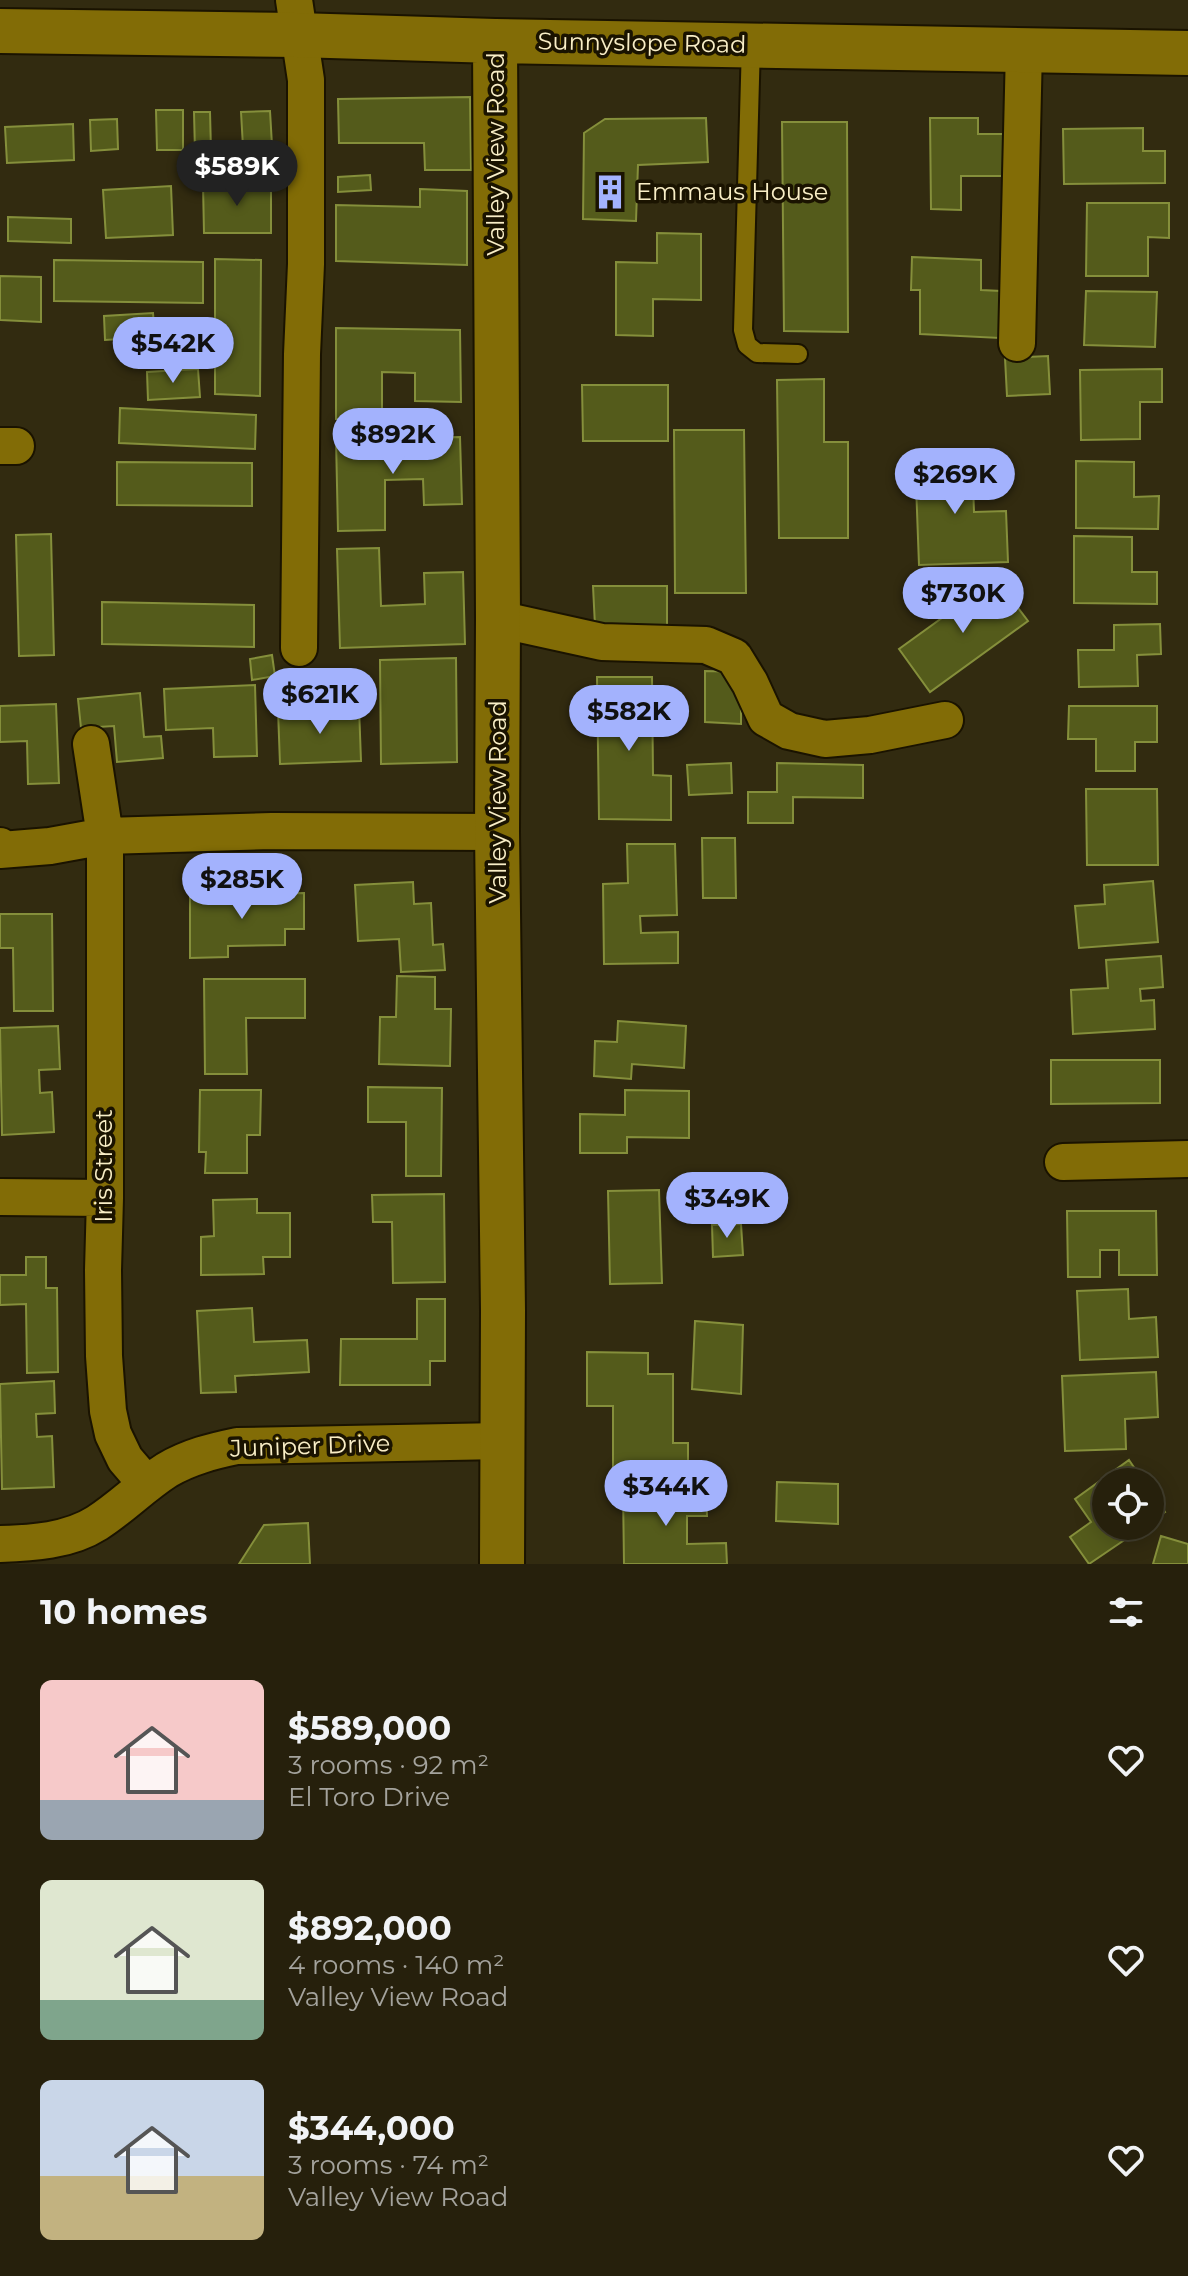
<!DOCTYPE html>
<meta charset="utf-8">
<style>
:root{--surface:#26200c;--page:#2e2815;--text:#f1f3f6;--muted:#a4a39d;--line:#423e2d;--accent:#a3b2fd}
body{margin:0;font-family:Montserrat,sans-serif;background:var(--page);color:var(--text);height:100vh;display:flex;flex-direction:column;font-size:30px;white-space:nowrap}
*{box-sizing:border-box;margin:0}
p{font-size:26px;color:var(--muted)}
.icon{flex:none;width:44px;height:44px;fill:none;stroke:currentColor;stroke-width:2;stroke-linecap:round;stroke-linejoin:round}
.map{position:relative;height:1564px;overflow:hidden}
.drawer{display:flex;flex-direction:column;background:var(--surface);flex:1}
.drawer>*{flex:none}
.tools{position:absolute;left:1092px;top:1468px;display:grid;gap:16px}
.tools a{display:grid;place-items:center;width:72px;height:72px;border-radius:50%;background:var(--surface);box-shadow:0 4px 20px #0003,0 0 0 2px var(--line);font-size:40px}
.price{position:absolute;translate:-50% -68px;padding:0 18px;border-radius:28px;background:var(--accent);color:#111;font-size:26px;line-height:52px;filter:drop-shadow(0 2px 4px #0008)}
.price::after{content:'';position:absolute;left:50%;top:48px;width:24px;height:18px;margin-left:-12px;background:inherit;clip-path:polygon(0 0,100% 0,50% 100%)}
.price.on{background:#222;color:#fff}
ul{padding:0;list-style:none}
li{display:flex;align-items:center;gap:24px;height:200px;padding:0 40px}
li span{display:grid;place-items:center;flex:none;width:224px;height:160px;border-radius:12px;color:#555}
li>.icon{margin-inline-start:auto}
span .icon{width:96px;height:96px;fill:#fffc;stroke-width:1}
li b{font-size:34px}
h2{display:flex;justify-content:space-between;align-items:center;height:96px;padding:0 40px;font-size:34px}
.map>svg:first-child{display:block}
</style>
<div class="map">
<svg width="1188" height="1564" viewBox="0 0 1188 1564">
<rect width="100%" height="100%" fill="#322b10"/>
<path fill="#545b1b" stroke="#858f3b" stroke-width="2" d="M470,97L471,170H425L424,143H339L338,99Z
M156,110H183V150H157Z
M270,111L272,145L243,147L241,112Z
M194,112H210L211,151L195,152Z
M706,118L708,162L638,165L636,221L583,219L584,133L605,119Z
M930,118H978V134H1016V176H961V210L931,209Z
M117,119L118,149L91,151L90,120Z
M782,122H847L848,332L784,331Z
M73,124L74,160L7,163L5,127Z
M1143,128V151H1165V183L1064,184L1063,129Z
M370,175L371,190L338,192V177Z
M271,183V233H204L203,184Z
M171,186L173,235L106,238L103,190Z
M420,189L467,191V265L336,261V205L420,207Z
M1087,203H1169V238L1148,237V276H1086Z
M8,217L71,219V243L8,241Z
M657,233L701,234V300L653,299V336L616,335V262L657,263Z
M912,257L981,260V290L1001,291L1000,338L920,334V290H911Z
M215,259L261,260L260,396L215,394Z
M54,260L203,262V303L54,301Z
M0,276L41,277V322L0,320Z
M1086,291L1157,292L1155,347L1084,345Z
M153,313L155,337L105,340L104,316Z
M336,328L460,330L461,402L415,401V373L382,372V419H336Z
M1048,356L1050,394L1007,396L1005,358Z
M198,369L200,397L148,400L147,372Z
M1162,369V402H1140V439L1081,440L1080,370Z
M824,379V442H848V538H779L777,380Z
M582,385H668V441H583Z
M120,408L256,415L255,449L119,443Z
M674,430H744L746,593H675Z
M460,437L462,504L424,505L423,479L385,480V530L338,531L336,439Z
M972,455L974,512L1006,511L1008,562L919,565L915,457Z
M1076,461L1134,462V497L1159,496L1158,529L1076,528Z
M117,462L252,463V506L117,505Z
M51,534L54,655L19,656L16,535Z
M1074,536L1132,537V572H1157V604L1074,603Z
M379,548L381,606L425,604L424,573L463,572L465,644L340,648L337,549Z
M996,579L1028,621L930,692L899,649Z
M593,586H667V634L595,626Z
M102,602L254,605V647L102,644Z
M1160,624L1161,654L1137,655L1138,686L1079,687L1078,650H1114V625Z
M272,655L275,676L252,680L250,659Z
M456,658L457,762L381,764L380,660Z
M705,671L741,672V724L705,722Z
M597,677H652L653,775L671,776V820L599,819Z
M255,685L257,756L214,757L213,728L166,730L164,689Z
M140,693L144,737L161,736L163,758L117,762L114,726L81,728L78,699Z
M56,704L59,783L28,784L27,741L0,742V706Z
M1069,706H1157V742H1135V771H1096V739H1068Z
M359,707L361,761L280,764L278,710Z
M731,763L732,793L689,795L687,765Z
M777,763L863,765V798L793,797V823H748V792H777Z
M1086,789H1157L1158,865H1087Z
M702,838H735L736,898H703Z
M627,844H675L677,915L640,916L641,933L678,932V963L604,964L603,884L628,883Z
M1153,881L1158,942L1079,948L1075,906L1105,904L1104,885Z
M413,882L414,904L431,903L433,945L443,944L445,970L401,972L399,939L358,941L355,885Z
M304,893V929H285V945L228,946V957L190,958V894Z
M0,914H52L53,1011H14L13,948H0Z
M1161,956L1163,987L1140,989L1141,1001L1154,1000L1155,1029L1073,1034L1071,990L1108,988L1106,960Z
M397,976L435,977V1009H451L450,1066L379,1064L380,1017H396Z
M204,979H305V1018H246L247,1074H205Z
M618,1021L686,1026L684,1068L632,1064L631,1079L594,1076L595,1041L617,1042Z
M58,1026L60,1069L39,1070L40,1093L52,1092L54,1132L2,1135L0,1028Z
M1051,1060H1160V1103L1051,1104Z
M368,1087L442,1088L441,1176H406V1122H368Z
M200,1090H261L260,1135H247V1173H205L206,1152H199Z
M625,1090L689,1091V1138L627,1137V1153H580V1114L625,1115Z
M659,1190L662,1283L610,1284L608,1191Z
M444,1194L445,1282L393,1283L392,1222H373L372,1195Z
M257,1199V1213H290V1257H263L264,1274L201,1275V1237L214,1236L213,1200Z
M1067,1211H1156L1157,1275H1119V1250H1100V1277H1068Z
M741,1224L743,1255L713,1257L712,1225Z
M26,1257H46V1288H57L58,1372L27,1373L26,1304L0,1305V1275H26Z
M1128,1289L1129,1319L1156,1317L1158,1357L1080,1360L1077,1291Z
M417,1299H445V1361H430V1385H340L341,1339H417Z
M252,1308L254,1342L307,1340L309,1372L235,1376L236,1392L201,1393L197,1311Z
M695,1321L743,1325L741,1394L692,1389Z
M587,1352L648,1353V1374H673V1443H688V1468L613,1467V1406H587Z
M1156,1372L1158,1417L1125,1419L1126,1449L1065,1451L1062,1376Z
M54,1381L55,1413L36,1414L37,1437L52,1436L54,1487L2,1489L0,1384Z
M1129,1460L1144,1482H1106V1526H1145L1089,1564L1070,1537L1091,1522L1075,1499Z
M777,1482L838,1484V1524L776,1521Z
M706,1488L707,1516H687V1544L726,1543L727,1564H624L623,1489Z
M1150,1490L1165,1512L1150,1522Z
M308,1523L310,1564H239L264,1525Z
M1161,1536L1188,1544V1564H1153Z"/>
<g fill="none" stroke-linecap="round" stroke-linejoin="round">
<g stroke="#1a1300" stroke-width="22">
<path id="lane" d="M751,44L743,330L747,345L757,353L798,354"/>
</g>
<g stroke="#1a1300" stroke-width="40">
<path id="street" d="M294,0L306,80V264L302,354L299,648
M1017,343L1024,49
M0,446H16
M498,619L602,642L706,645L734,657L750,683L766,718L789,731L825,739L870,735L945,720
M91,744L105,836V1198L103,1270L104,1356L108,1411L113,1434L125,1459L137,1473L149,1482
M0,846V850L50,846L105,836L272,831L497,832
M1063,1162L1188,1159
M0,1197L105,1198
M0,1544C32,1543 69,1541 97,1523C122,1507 142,1486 167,1470C189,1457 213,1451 237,1446L502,1441"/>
</g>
<g stroke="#1a1300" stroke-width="48">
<path id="secondary" d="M0,31L297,35L495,41L1188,53
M495,41L498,619L497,832L503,1311L502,1564"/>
</g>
<use href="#lane" stroke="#826c06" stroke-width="18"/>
<use href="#street" stroke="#826c06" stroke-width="36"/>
<use href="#secondary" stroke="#826c06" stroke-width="44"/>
</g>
<defs>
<g id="building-bare" transform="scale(2.76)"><path d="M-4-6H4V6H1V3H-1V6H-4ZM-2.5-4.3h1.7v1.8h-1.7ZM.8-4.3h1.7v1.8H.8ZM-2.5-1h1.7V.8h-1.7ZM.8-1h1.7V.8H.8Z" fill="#a3b2fd" stroke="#1a1300" stroke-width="2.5" paint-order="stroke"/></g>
</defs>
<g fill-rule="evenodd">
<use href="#building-bare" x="610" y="192"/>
</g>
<g text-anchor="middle" stroke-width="7" stroke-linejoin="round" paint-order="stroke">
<g font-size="24" fill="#f9eec6" stroke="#1a1300">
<text transform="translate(642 43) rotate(1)" y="8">Sunnyslope Road</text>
<text transform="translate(496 154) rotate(-90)" y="8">Valley View Road</text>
<text transform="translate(498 802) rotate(-90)" y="8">Valley View Road</text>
<text transform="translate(104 1166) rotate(-90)" y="8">Iris Street</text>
<text transform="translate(310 1446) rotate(-2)" y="8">Juniper Drive</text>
</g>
<g font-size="24" fill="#f9eec6" stroke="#1a1300" text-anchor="start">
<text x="636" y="200">Emmaus House</text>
</g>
</g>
</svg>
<div class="tools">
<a><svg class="icon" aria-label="locate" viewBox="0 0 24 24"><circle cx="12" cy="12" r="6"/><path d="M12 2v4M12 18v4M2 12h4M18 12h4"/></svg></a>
</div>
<b class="price on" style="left:237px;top:208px">$589K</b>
<b class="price" style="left:173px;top:385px">$542K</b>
<b class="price" style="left:393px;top:476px">$892K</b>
<b class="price" style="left:955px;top:516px">$269K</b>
<b class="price" style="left:963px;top:635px">$730K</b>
<b class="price" style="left:320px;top:736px">$621K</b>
<b class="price" style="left:629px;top:753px">$582K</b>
<b class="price" style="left:242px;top:921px">$285K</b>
<b class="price" style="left:727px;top:1240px">$349K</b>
<b class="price" style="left:666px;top:1528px">$344K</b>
</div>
<section class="drawer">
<h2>10 homes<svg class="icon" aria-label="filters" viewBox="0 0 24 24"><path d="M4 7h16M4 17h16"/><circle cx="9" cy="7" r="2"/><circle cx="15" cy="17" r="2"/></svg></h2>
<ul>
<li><span style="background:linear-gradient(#f6c9c9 75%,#9aa5b1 0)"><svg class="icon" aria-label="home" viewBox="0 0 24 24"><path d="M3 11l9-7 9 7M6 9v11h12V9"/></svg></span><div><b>$589,000</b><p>3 rooms · 92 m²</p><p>El Toro Drive</p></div><svg class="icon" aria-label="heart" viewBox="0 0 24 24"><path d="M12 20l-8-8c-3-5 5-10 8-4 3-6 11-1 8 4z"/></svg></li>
<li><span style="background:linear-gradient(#dfe7d0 75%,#7fa58c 0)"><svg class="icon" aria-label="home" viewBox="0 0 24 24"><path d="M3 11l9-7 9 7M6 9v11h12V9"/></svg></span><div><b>$892,000</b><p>4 rooms · 140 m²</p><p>Valley View Road</p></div><svg class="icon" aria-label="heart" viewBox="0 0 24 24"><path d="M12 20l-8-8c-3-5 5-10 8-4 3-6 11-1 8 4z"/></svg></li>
<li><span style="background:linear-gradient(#c9d6e8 60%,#c2b280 0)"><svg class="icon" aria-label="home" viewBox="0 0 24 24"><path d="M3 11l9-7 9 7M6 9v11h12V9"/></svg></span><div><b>$344,000</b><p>3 rooms · 74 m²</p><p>Valley View Road</p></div><svg class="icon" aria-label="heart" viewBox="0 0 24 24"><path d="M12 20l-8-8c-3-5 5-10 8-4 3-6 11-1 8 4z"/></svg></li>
</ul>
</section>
